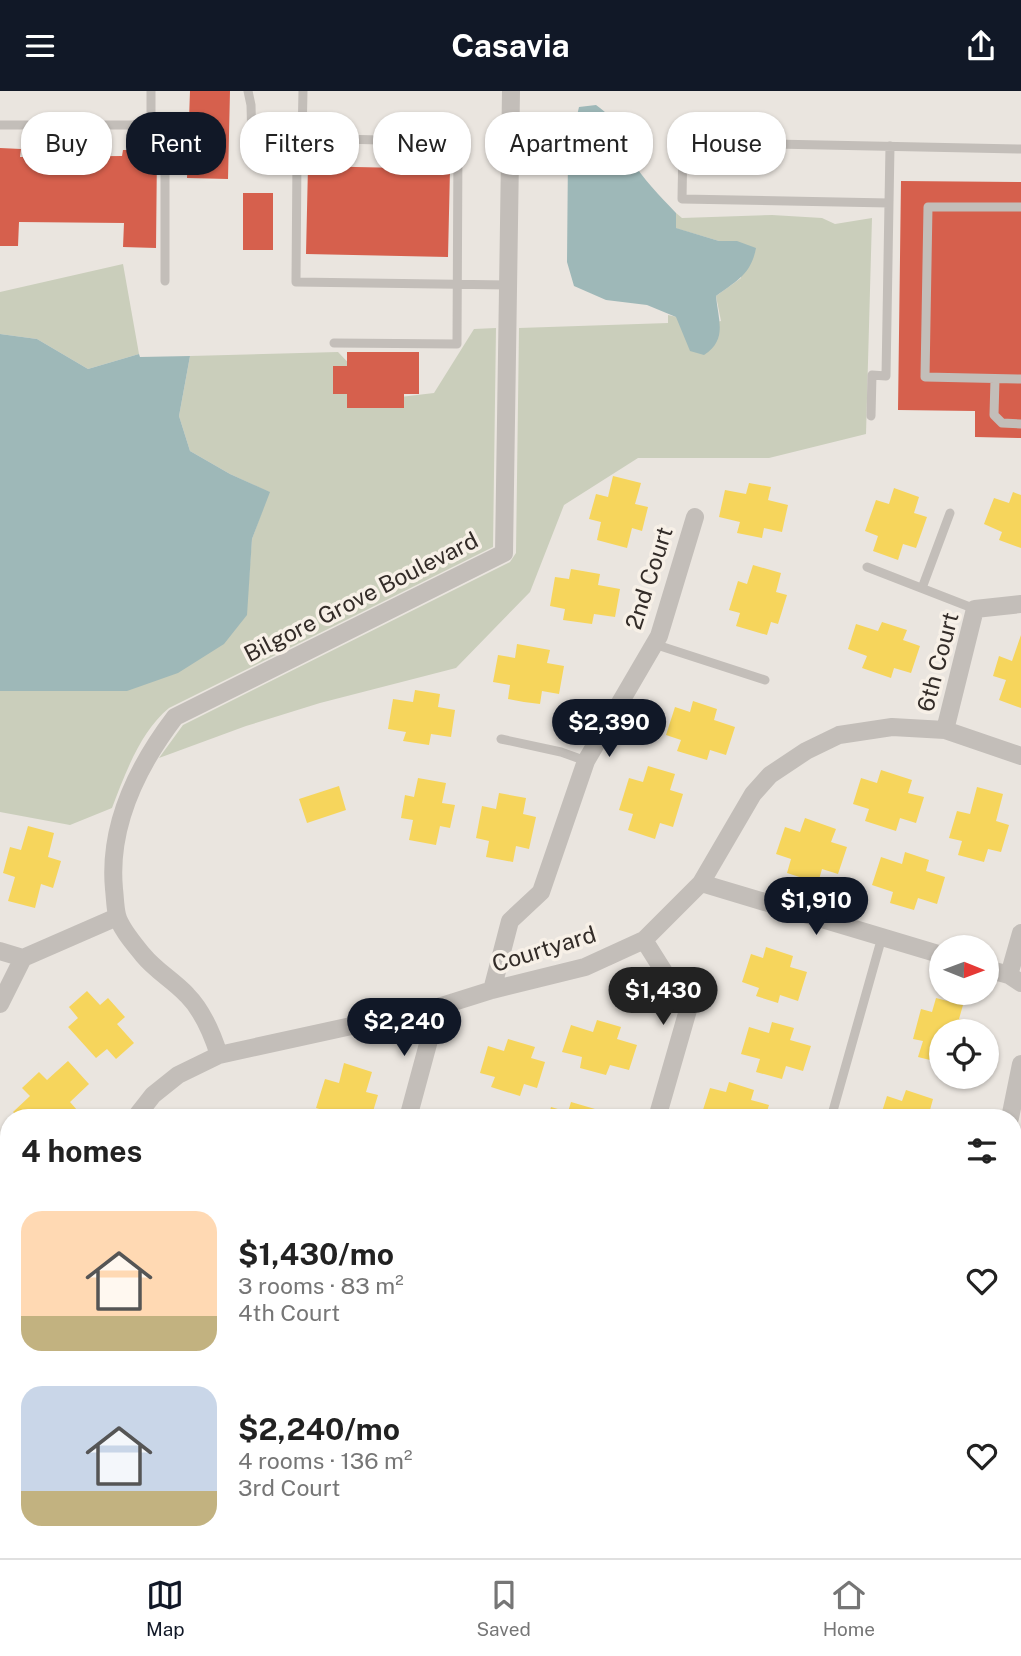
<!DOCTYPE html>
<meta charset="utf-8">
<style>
:root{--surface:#fff;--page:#f6f6f6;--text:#222;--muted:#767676;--line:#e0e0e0;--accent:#111827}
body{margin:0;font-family:"Public Sans",sans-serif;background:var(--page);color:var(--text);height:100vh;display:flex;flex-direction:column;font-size:26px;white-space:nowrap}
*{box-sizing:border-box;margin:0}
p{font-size:23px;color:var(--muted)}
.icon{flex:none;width:38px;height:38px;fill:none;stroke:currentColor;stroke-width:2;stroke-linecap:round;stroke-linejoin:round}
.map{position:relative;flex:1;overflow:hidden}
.sheet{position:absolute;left:0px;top:1018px;width:1022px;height:450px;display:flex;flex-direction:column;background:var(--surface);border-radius:28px 28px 0 0;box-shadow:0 2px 5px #0004}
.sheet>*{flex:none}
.top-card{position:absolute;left:21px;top:21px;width:980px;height:63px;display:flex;gap:14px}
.needle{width:46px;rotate:91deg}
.tools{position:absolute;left:929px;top:844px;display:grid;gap:14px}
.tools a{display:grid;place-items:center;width:70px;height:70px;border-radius:50%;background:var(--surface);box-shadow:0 2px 5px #0004;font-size:35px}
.price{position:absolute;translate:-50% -60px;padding:0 16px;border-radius:24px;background:var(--accent);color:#fff;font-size:23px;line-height:46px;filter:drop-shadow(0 2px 4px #0008)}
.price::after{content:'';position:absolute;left:50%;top:42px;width:21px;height:16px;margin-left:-10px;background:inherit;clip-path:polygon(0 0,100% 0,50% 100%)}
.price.active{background:#222;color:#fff}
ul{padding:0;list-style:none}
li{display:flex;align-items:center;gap:21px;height:175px;padding:0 21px}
li span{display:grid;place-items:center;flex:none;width:196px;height:140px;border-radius:21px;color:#555}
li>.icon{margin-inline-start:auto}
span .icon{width:84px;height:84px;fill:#fffc;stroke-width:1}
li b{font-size:30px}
h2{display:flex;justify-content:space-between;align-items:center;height:84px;padding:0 21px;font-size:30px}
.tag{padding:0 24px;border-radius:28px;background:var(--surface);box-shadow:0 2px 5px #0004;font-size:24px;line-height:63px}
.tag.active{background:var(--accent);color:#fff}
header{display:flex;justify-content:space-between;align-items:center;height:91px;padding:0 21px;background:var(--accent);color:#fff;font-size:32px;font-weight:700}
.dock{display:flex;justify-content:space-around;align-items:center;height:98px;border-top:2px solid var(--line);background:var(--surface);font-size:19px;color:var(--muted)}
.dock a{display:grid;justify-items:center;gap:4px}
.dock .active{color:var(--accent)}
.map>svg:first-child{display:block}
</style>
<header><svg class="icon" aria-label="menu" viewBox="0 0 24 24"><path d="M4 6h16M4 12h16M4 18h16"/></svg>Casavia<svg class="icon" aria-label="share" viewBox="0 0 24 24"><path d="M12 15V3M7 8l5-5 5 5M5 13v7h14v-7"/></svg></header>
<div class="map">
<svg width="1021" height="1467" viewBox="0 0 1021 1467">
<rect width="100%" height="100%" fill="#eae5df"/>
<path fill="#cacebb" d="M676,122L682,127L772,124L822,127L835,133L872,127L866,343L769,367H638L564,414L530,501L456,577L320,612L246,635L159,667L183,634L510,471L516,462L519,237L668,232V224L677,226L682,238L721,230L716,205L741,187L737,150H719L675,137Z
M123,173L139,263L88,278L37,248L0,243V201Z
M496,237L493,456L169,617C140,641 125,683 112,717L70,734L0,721V600L246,524L252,448L269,401L230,383L190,360L179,325L190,265L338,261L383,308L434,302L474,238Z"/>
<path fill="#9eb8b8" d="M596,14C621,31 616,44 630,67C643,88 660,105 676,122V137L719,150H737L756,157C751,184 736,190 716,205C718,228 728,249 704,264L690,260L676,226L647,214L606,209L574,195L567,171L568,63L579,16Z
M0,243L37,248L88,278L139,263L140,266L190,265L179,325L190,360L230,383L270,401L252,448L247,524L224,553L178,582L127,600H0Z"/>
<path fill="#f6d55c" d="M613,385L641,392L635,413L648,416L642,440L632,437L627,457L597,449L601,431L589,428L596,403L608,406Z
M749,392L771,396L768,409L788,414L782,441L764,437L762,447L737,442L740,431L719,426L725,399L746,403Z
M894,397L919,406L914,422L927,426L916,457L903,453L898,469L873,460L878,445L865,440L876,409L889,413Z
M1013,401L1021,404V457L999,449L1002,441L984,433L994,407L1009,412Z
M753,474L781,482L776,501L787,504L778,533L771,531L767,544L736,535L740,522L729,519L738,490L747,493Z
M571,478L600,483L598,494L620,498L615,526L594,523L592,533L563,529L565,518L550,515L555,486L569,488Z
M882,531L907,539L903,549L920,555L911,582L894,577L891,587L862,577L867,565L848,558L856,533L878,540Z
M1021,544V617L999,609L1006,589L993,585L999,565L1012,570Z
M517,553L550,559L547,572L564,575L559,603L542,600L540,613L524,611L508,608L510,594L493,591L498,564L515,567Z
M415,599L440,603L438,616L455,619L451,646L431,643L429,654L403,650L406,641L388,638L393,608L413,611Z
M693,610L717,618L714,629L735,636L726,664L710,659L707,669L677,660L681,649L666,644L675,616L690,621Z
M648,675L675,683L670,699L683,703L673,736L660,732L655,748L628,739L633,723L619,719L629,687L643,691Z
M881,679L912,689L908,702L924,706L916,732L900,727L896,740L865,730L869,718L853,713L861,687L877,692Z
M418,687L446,692L442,712L455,714L450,737L440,735L436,754L409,749L413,729L401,727L405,704L414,706Z
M339,695L346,719L307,732L299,708Z
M977,696L1003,703L996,730L1009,734L1001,761L988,758L984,771L958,764L962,750L949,747L957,720L970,723Z
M499,702L526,707L523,723L536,726L529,758L516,755L513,771L486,766L489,750L476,747L482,715L496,718Z
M805,727L836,738L831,751L847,756L838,783L822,778L818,792L787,782L791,768L776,763L785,736L800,741Z
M28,735L54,742L48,766L61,770L53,797L41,793L35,817L8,810L15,786L3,782L10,756L21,759Z
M905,761L929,769L926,780L945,786L937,813L918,807L914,819L890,812L893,801L872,794L881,766L902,773Z
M766,856L793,865L790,876L807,881L798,910L780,904L778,912L756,905L759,897L742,891L751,863L763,867Z
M87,900L100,914L108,907L125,926L117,933L134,952L116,968L107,958L96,967L68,936L78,927L69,916Z
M936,907L963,914L959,928L969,931L967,940H942V972L918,966L923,950L913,948L921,918L932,921Z
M597,929L621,936L617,948L637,954L629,979L610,974L606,984L580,977L582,966L562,961L571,934L593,941Z
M772,931L794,937L790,949L811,955L803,980L786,975L782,988L756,981L760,968L741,963L749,936L769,942Z
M508,948L535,956L531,967L545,971L537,997L524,993L520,1005L491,996L495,986L480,982L488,955L504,960Z
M68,970L89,993L70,1011L77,1019L68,1027H19L13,1021L30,1005L22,997L39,981L47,989Z
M344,972L372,981L366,1001L378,1004L371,1027H328L330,1021L316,1017L325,988L339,992Z
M729,991L754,999L751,1009L769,1014L765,1027H708L701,1025L710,997L726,1001Z
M906,999L933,1008L930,1019L946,1024L945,1027H880L887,1005L902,1010Z
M571,1011L595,1018L593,1027H548L551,1016L568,1021Z
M1021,1332V1393L1013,1387V1367L1020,1357L1013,1352V1343Z
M768,1460H825L826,1467H769Z"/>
<path fill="#d6604d" d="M190,0H230L228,88L187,87Z
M0,57L21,58L20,66L122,65L123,59H157L156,157L123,156L124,132L19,131L18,155H0Z
M308,75L450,78L448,166L306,163Z
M901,90L1021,91V347L975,346V320L898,319Z
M243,102H273V159H243Z
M347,261H419V303H404V317H347V303H333V275H347Z"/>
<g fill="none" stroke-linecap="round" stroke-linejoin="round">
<path stroke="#c3beb9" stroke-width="9" d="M248,0L251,14L252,53
M303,0L302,47L297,66L296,191L508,194
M0,34H151V0
M151,34L165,54V190
M302,47L458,51L457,253L334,252
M889,112L682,108L683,51L1021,58
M1021,116H928L925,286L1021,288
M995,288L994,324L1002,332L1021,333
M871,325L872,284L886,285L890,55
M867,476L975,518
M922,497L950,422
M654,553L765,589
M501,648L561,661L586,670
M831,1027L882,846"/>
<path stroke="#c3beb9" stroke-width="18" d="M945,639L975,518L1021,513
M701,792L942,864
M644,849L688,919L657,1027
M0,860L23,867
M987,878L1009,884L1021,892
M1009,884L1021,842
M492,899L510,830L541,801L586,670L659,545L695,426
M0,913L23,867L117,826
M219,964C212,942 203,920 187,904C173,889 156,880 143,864C135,854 120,837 117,824C115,816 115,806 114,798C108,734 137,676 175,626L504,462L511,0
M135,1027L153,1004L178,984L219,964L438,916L492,899L585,876L644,849L701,792L753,703L770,684L806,660L839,644L892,636L945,639L1021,665
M408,1027L438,916
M1010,1027L1021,973
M710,1460L712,1467
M986,1460L989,1467
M34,1467L36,1460
M255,1467V1460
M493,1467V1460"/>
<path stroke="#b4afa9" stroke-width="24" d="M0,1203H9
M1013,1204H1021"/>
</g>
<g text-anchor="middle" stroke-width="7" stroke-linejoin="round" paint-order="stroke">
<g font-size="23" fill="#332c28" stroke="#f7f0e7">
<text transform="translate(649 487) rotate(-72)" y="8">2nd Court</text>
<text transform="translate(361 506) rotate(-27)" y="8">Bilgore Grove Boulevard</text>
<text transform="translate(938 571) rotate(-75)" y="8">6th Court</text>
<text transform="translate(544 858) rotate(-17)" y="8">Courtyard</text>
</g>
</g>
</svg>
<div class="tools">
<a><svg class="needle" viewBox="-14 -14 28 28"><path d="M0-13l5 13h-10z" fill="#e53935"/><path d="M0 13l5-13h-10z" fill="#767676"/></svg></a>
<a><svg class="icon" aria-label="locate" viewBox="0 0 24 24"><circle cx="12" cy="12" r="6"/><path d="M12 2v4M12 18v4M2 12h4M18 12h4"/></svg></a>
</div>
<b class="price" style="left:609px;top:668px">$2,390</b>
<b class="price" style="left:816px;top:846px">$1,910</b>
<b class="price active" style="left:663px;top:936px">$1,430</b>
<b class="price" style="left:404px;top:967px">$2,240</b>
<div class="top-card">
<a class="tag">Buy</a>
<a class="tag active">Rent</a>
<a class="tag">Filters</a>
<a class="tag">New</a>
<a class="tag">Apartment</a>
<a class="tag">House</a>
</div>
<section class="sheet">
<h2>4 homes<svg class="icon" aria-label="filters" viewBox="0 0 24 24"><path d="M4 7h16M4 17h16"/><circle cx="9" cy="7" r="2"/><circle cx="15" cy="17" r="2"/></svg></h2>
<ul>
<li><span style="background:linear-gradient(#ffd9b3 75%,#c2b280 0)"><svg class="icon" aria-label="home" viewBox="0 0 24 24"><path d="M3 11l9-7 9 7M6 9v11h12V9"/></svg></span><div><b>$1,430/mo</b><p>3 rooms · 83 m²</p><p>4th Court</p></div><svg class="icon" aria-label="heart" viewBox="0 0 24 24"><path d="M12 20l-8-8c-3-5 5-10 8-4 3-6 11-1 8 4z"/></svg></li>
<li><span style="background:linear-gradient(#c9d6e8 75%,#c2b280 0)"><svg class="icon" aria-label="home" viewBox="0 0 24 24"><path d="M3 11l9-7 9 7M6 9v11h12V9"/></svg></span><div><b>$2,240/mo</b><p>4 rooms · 136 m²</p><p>3rd Court</p></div><svg class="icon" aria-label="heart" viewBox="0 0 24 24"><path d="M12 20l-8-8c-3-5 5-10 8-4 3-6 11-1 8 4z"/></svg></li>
</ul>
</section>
</div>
<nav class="dock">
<a class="active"><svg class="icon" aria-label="map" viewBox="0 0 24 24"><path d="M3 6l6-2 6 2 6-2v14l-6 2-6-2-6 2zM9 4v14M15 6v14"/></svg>Map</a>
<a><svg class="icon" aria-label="saved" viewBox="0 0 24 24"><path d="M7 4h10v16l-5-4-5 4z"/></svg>Saved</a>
<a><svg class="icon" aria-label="home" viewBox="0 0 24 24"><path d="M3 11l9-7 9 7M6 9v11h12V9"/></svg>Home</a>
</nav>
